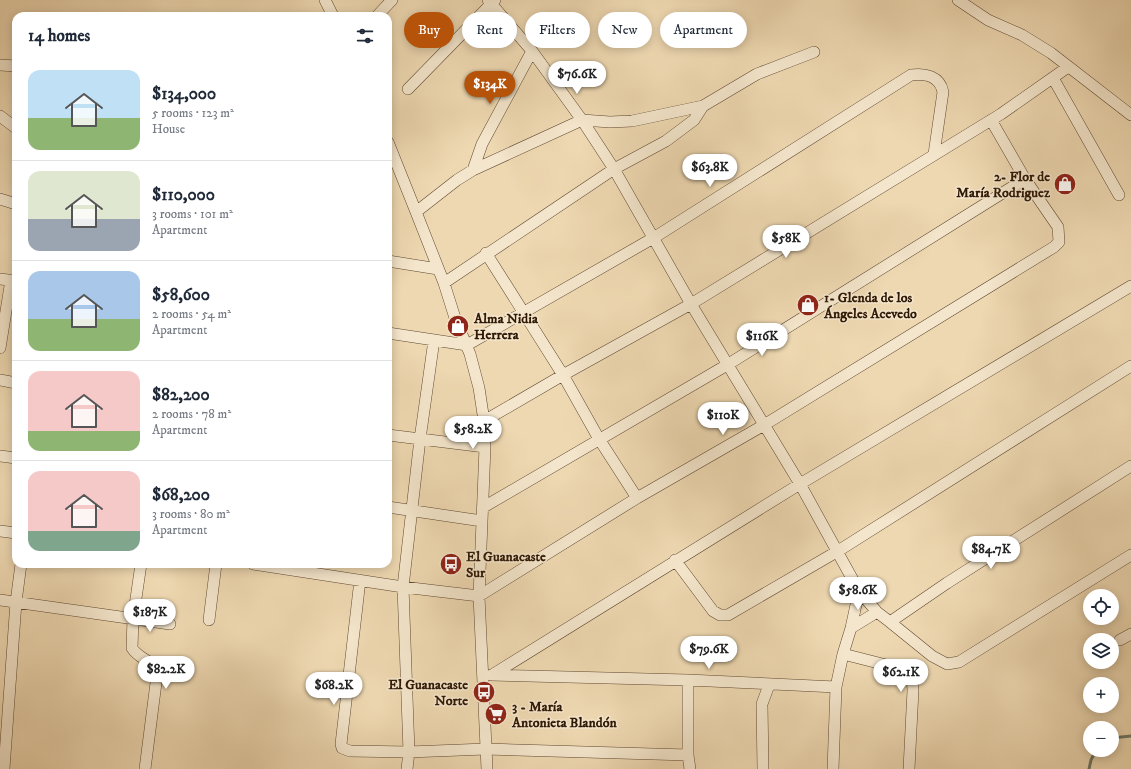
<!DOCTYPE html>
<meta charset="utf-8">
<style>
:root{--surface:#fff;--page:#f6f6f7;--text:#1f2937;--muted:#747a83;--line:#e0e1e3;--accent:#b45309}
body{margin:0;font-family:"IM FELL DW Pica",serif;background:var(--page);color:var(--text);height:100vh;display:flex;flex-direction:column;font-size:15px;white-space:nowrap}
*{box-sizing:border-box;margin:0}
p{font-size:13px;color:var(--muted)}
.icon{flex:none;width:22px;height:22px;fill:none;stroke:currentColor;stroke-width:2;stroke-linecap:round;stroke-linejoin:round}
.map{position:relative;flex:1;overflow:hidden}
.drawer{position:absolute;left:12px;top:12px;width:380px;height:556px;display:flex;flex-direction:column;background:var(--surface);border-radius:12px;box-shadow:0 2px 10px #0003}
.drawer>*{flex:none}
.hud{position:absolute;left:404px;top:12px;width:380px;height:36px;display:flex;gap:8px}
.tools{position:absolute;left:1083px;top:589px;display:grid;gap:8px}
.tools a{display:grid;place-items:center;width:36px;height:36px;border-radius:50%;background:var(--surface);box-shadow:0 2px 10px #0003;font-size:20px}
.price{position:absolute;translate:-50% -34px;padding:0 9px;border-radius:14px;background:#fff;color:#222;font-size:13px;line-height:26px;filter:drop-shadow(0 1px 2px #0008)}
.price::after{content:'';position:absolute;left:50%;top:24px;width:12px;height:9px;margin-left:-6px;background:inherit;clip-path:polygon(0 0,100% 0,50% 100%)}
.price.selected{background:var(--accent);color:#fff}
ul{padding:0;list-style:none}
li{display:flex;align-items:center;gap:12px;height:100px;padding:0 16px}
li+li{border-top:1px solid var(--line)}
li span{display:grid;place-items:center;flex:none;width:112px;height:80px;border-radius:12px;color:#555}
li>.icon{margin-inline-start:auto}
span .icon{width:48px;height:48px;fill:#fffc;stroke-width:1}
li b{font-size:17px}
h2{display:flex;justify-content:space-between;align-items:center;height:48px;padding:0 16px;font-size:17px}
.tag{padding:0 14px;border-radius:18px;background:var(--surface);box-shadow:0 2px 10px #0003;font-size:14px;line-height:36px}
.tag.selected{background:var(--accent);color:#fff}
.map>svg:first-child{display:block}
</style>
<div class="map">
<svg width="1131" height="769" viewBox="0 0 1131 769">
<rect width="100%" height="100%" fill="#eed8b1"/>
<filter id="stains"><feTurbulence type="fractalNoise" baseFrequency=".005" numOctaves="4"/><feColorMatrix values="0 0 0 0 .2 0 0 0 0 .09 0 0 0 0 .02 0 0 0 .5 -.17"/></filter>
<radialGradient id="worn" r=".72"><stop offset=".6" stop-color="#630" stop-opacity="0"/><stop offset="1" stop-color="#630" stop-opacity=".3"/></radialGradient>
<g fill="none" stroke-linecap="round" stroke-linejoin="round">
<path stroke="#6f7967" stroke-width="3" d="M1112,738L1131,736
M1089,769L1091,760L1096,750"/>
<g stroke="#5f4831" stroke-width="12">
<path id="minor" d="M325,0L333,16
M488,0L532,51L582,120L610,122L632,121L703,106
M958,0L988,20L1022,35L1051,53L1131,115
M377,16L392,0
M0,65L16,66
M1053,78L1119,195
M408,89L495,0
M0,116L16,128
M388,142L416,212L444,283L455,318L470,354L479,388L484,421L485,447L479,596L487,769
M473,170L482,144L532,51
M0,199L16,204
M416,212L457,180L473,170L582,120L614,169L691,304L800,484L859,591L851,628L843,654L836,687
M486,253L563,375L599,439L637,498
M388,261L438,269
M0,279L16,281
M444,283L614,169L666,141L694,120L703,106L757,74L814,52
M388,333L467,345L655,237L911,75C925,73 940,76 943,92L934,154
M434,340L420,439L403,587L409,752L486,749L688,755
M0,348L11,280
M0,380L16,383
M484,421L563,375L691,304L1001,114L1068,67
M388,435L485,447
M0,456L16,458
M388,507L482,521
M482,508L727,365L1025,179
M0,531L16,533
M675,560L713,611L720,615H728L838,551L1131,366
M141,564L133,619L132,648C139,660 155,660 157,675L145,769
M253,564L403,587L479,596L637,498L764,425L1054,247L1059,242L1058,227L1025,179L991,120
M360,580L341,744L342,748L350,751L409,752L407,769
M859,591L877,612L890,622L947,583L1131,466
M0,600L170,624
M209,620L216,564
M890,622L932,656L947,664L959,662L1131,555
M851,628L877,612
M1120,640L1131,634
M843,654L906,670L912,676L913,690L909,769
M491,675L688,680L836,687L833,769
M492,675L800,484L1131,286
M688,680V755L690,769
M4,769L16,602L21,564
M763,769L762,704L769,685"/>
</g>
<use href="#minor" stroke="#f4e6cc" stroke-width="11"/>
</g>
<defs>
<g id="shop-disc" transform="scale(1.15)"><circle r="9.5" fill="#8f2418" stroke="#f4e6cc"/><path d="M-5-2.5h2.3a2.7 3.5 0 0 1 5.4 0H5L5.5 6h-11ZM-1.5-2.5h3a1.5 2.3 0 0 0-3 0Z" fill="#fff"/></g>
<g id="bus-disc" transform="scale(1.15)"><circle r="9.5" fill="#8f2418" stroke="#f4e6cc"/><path d="M-5-6H5V4H4V6H2V4H-2V6H-4V4H-5ZM-3.5-4V0h7V-4ZM-3.5 1.2v1.5H-2V1.2ZM2 1.2v1.5H3.5V1.2Z" fill="#fff"/></g>
<g id="supermarket-disc" transform="scale(1.15)"><circle r="9.5" fill="#8f2418" stroke="#f4e6cc"/><path d="M-6-5.5h2.5l.6 2H6L4.5 2H-2.5L-4.4-4H-6ZM-1.5 3.2a1.3 1.3 0 1 0 .1 0ZM3 3.2a1.3 1.3 0 1 0 .1 0Z" fill="#fff"/></g>
</defs>
<g fill-rule="evenodd">
<use href="#shop-disc" x="1065" y="184"/>
<use href="#shop-disc" x="808" y="305"/>
<use href="#shop-disc" x="458" y="326"/>
<use href="#bus-disc" x="451" y="564"/>
<use href="#bus-disc" x="484" y="692"/>
<use href="#supermarket-disc" x="496" y="714"/>
</g>
<g text-anchor="middle" stroke-width="3" stroke-linejoin="round" paint-order="stroke">
<g font-size="14" font-weight="bold" fill="#2f1806" stroke="#f4e6cc" text-anchor="start">
<text x="1050" y="181" text-anchor="end">2- Flor de<tspan x="1050" dy="16">María Rodriguez</tspan></text>
<text x="824" y="302">1- Glenda de los<tspan x="824" dy="16">Ángeles Acevedo</tspan></text>
<text x="474" y="323">Alma Nidia<tspan x="474" dy="16">Herrera</tspan></text>
<text x="466" y="561">El Guanacaste<tspan x="466" dy="16">Sur</tspan></text>
<text x="468" y="689" text-anchor="end">El Guanacaste<tspan x="468" dy="16">Norte</tspan></text>
<text x="512" y="711">3 - María<tspan x="512" dy="16">Antonieta Blandón</tspan></text>
</g>
</g>
<rect width="100%" height="100%" filter="url(#stains)"/>
<rect width="100%" height="100%" fill="url(#worn)"/>
</svg>
<div class="tools">
<a><svg class="icon" aria-label="locate" viewBox="0 0 24 24"><circle cx="12" cy="12" r="6"/><path d="M12 2v4M12 18v4M2 12h4M18 12h4"/></svg></a>
<a><svg class="icon" aria-label="layers" viewBox="0 0 24 24"><path d="M12 4l9 5-9 5-9-5zM3 14l9 5 9-5"/></svg></a>
<a>+</a>
<a>−</a>
</div>
<b class="price" style="left:577px;top:95px">$76.6K</b>
<b class="price selected" style="left:490px;top:105px">$134K</b>
<b class="price" style="left:710px;top:188px">$63.8K</b>
<b class="price" style="left:786px;top:259px">$58K</b>
<b class="price" style="left:762px;top:357px">$116K</b>
<b class="price" style="left:723px;top:436px">$110K</b>
<b class="price" style="left:473px;top:450px">$58.2K</b>
<b class="price" style="left:991px;top:570px">$84.7K</b>
<b class="price" style="left:858px;top:611px">$58.6K</b>
<b class="price" style="left:150px;top:633px">$187K</b>
<b class="price" style="left:709px;top:670px">$79.6K</b>
<b class="price" style="left:166px;top:690px">$82.2K</b>
<b class="price" style="left:901px;top:693px">$62.1K</b>
<b class="price" style="left:334px;top:706px">$68.2K</b>
<div class="hud">
<a class="tag selected">Buy</a>
<a class="tag">Rent</a>
<a class="tag">Filters</a>
<a class="tag">New</a>
<a class="tag">Apartment</a>
</div>
<section class="drawer">
<h2>14 homes<svg class="icon" aria-label="filters" viewBox="0 0 24 24"><path d="M4 7h16M4 17h16"/><circle cx="9" cy="7" r="2"/><circle cx="15" cy="17" r="2"/></svg></h2>
<ul>
<li><span style="background:linear-gradient(#bfe0f5 60%,#8fb573 0)"><svg class="icon" aria-label="home" viewBox="0 0 24 24"><path d="M3 11l9-7 9 7M6 9v11h12V9"/></svg></span><div><b>$134,000</b><p>5 rooms · 123 m²</p><p>House</p></div></li>
<li><span style="background:linear-gradient(#dfe7d0 60%,#9aa5b1 0)"><svg class="icon" aria-label="home" viewBox="0 0 24 24"><path d="M3 11l9-7 9 7M6 9v11h12V9"/></svg></span><div><b>$110,000</b><p>3 rooms · 101 m²</p><p>Apartment</p></div></li>
<li><span style="background:linear-gradient(#a9c7e8 60%,#8fb573 0)"><svg class="icon" aria-label="home" viewBox="0 0 24 24"><path d="M3 11l9-7 9 7M6 9v11h12V9"/></svg></span><div><b>$58,600</b><p>2 rooms · 54 m²</p><p>Apartment</p></div></li>
<li><span style="background:linear-gradient(#f6c9c9 75%,#8fb573 0)"><svg class="icon" aria-label="home" viewBox="0 0 24 24"><path d="M3 11l9-7 9 7M6 9v11h12V9"/></svg></span><div><b>$82,200</b><p>2 rooms · 78 m²</p><p>Apartment</p></div></li>
<li><span style="background:linear-gradient(#f6c9c9 75%,#7fa58c 0)"><svg class="icon" aria-label="home" viewBox="0 0 24 24"><path d="M3 11l9-7 9 7M6 9v11h12V9"/></svg></span><div><b>$68,200</b><p>3 rooms · 80 m²</p><p>Apartment</p></div></li>
</ul>
</section>
</div>
